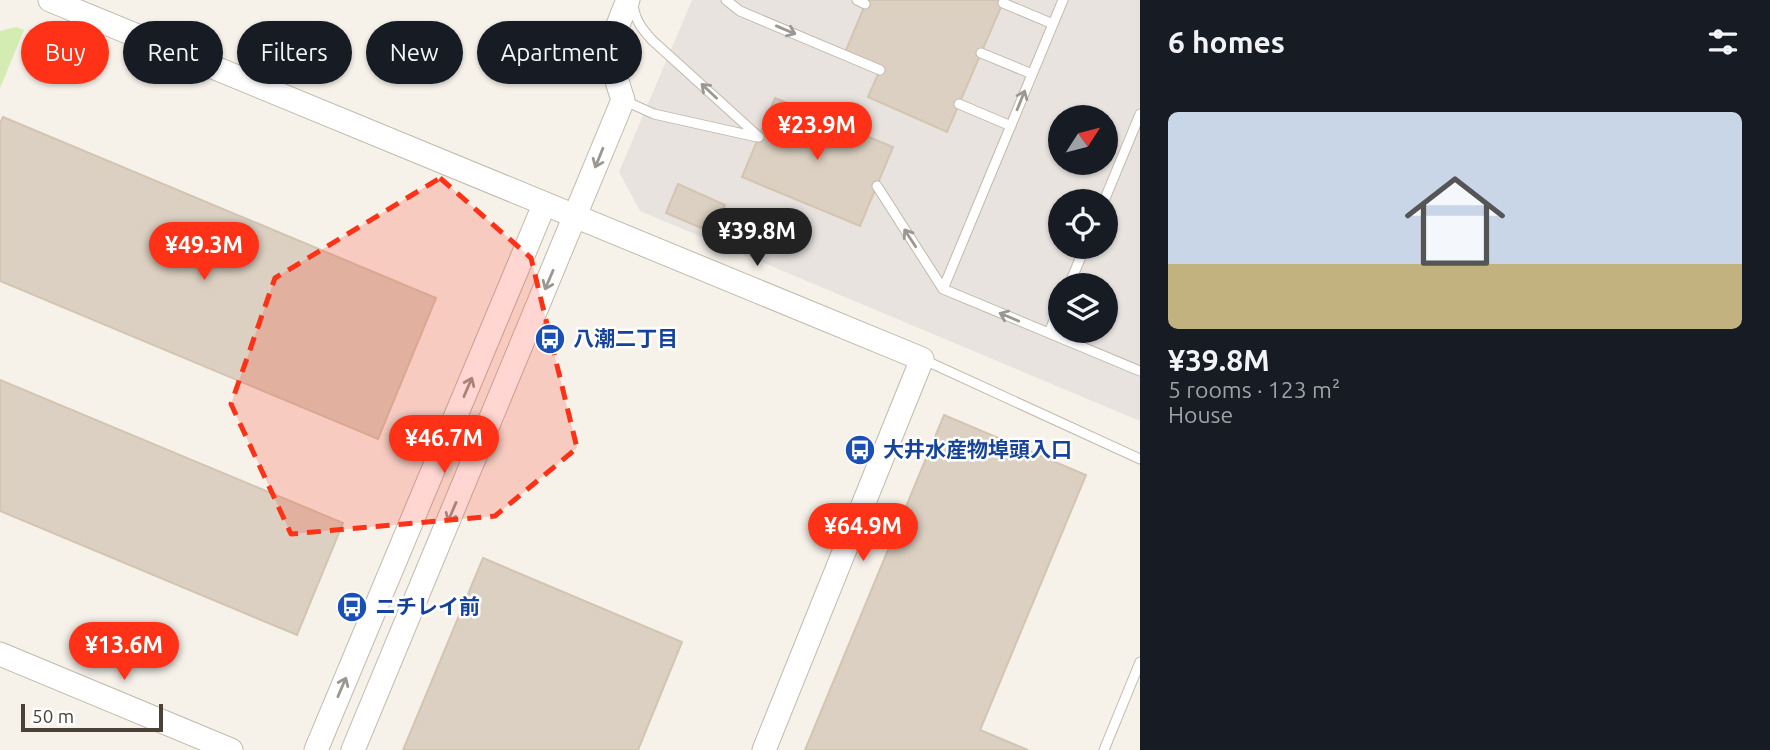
<!DOCTYPE html>
<meta charset="utf-8">
<style>
:root{--surface:#171b24;--page:#242831;--text:#f1f3f6;--muted:#9ea1a6;--accent:#ff3217}
body{margin:0;font-family:Ubuntu,"Noto Sans JP",sans-serif;background:var(--page);color:var(--text);height:100vh;display:flex;flex-direction:column;font-size:26px;white-space:nowrap}
*{box-sizing:border-box;margin:0}
p{font-size:23px;color:var(--muted)}
.icon{flex:none;width:38px;height:38px;fill:none;stroke:currentColor;stroke-width:2;stroke-linecap:round;stroke-linejoin:round}
.map{position:relative;flex:1;overflow:hidden}
.details{display:flex;flex-direction:column;background:var(--surface);width:630px}
.details>*{flex:none}
.hud{position:absolute;left:21px;top:21px;width:665px;height:63px;display:flex;gap:14px}
.needle{width:46px;rotate:54deg}
.tools{position:absolute;left:1048px;top:105px;display:grid;gap:14px}
.tools a{display:grid;place-items:center;width:70px;height:70px;border-radius:50%;background:var(--surface);box-shadow:0 2px 5px #0004;font-size:35px}
.scale{position:absolute;left:21px;bottom:18px;width:142px;box-sizing:border-box;padding-left:7px;border:4px solid #4a4237;border-top:0;font-size:19px;line-height:24px;white-space:nowrap;color:#4a4237;-webkit-text-stroke:5px #fff;paint-order:stroke}
.price{position:absolute;translate:-50% -60px;padding:0 16px;border-radius:24px;background:var(--accent);color:#fff;font-size:23px;line-height:46px;filter:drop-shadow(0 2px 4px #0008)}
.price::after{content:'';position:absolute;left:50%;top:42px;width:21px;height:16px;margin-left:-10px;background:inherit;clip-path:polygon(0 0,100% 0,50% 100%)}
.price.selected{background:#222;color:#fff}
ul{padding:0;list-style:none}
li{display:grid;align-content:center;gap:14px;height:371px;padding:0 28px}
li span{display:grid;place-items:center;height:217px;border-radius:10px;color:#555}
li>.icon{margin-inline-start:auto}
span .icon{width:126px;height:126px;fill:#fffc;stroke-width:1}
li b{font-size:30px}
h2{display:flex;justify-content:space-between;align-items:center;height:84px;padding:0 28px;font-size:30px}
.tag{padding:0 24px;border-radius:32px;background:var(--surface);box-shadow:0 2px 5px #0004;font-size:24px;line-height:63px}
.tag.selected{background:var(--accent);color:#fff}
main{display:flex;flex:1;min-height:0}
.map>svg:first-child{display:block}
</style>
<main>
<div class="map">
<svg width="1140" height="750" viewBox="0 0 1140 750">
<rect width="100%" height="100%" fill="#f6f2ea"/>
<path fill="#e8e3de" fill-rule="evenodd" d="M692,0H1140V421L640,211L619,172ZM1060,117H1106V163H1060ZM1060,201H1106V247H1060ZM1060,285H1106V331H1060Z"/>
<path fill="#d3ecb1" d="M16,27L24,30L0,88V31Z"/>
<path fill="#dbd0c1" stroke="#d3c5b1" stroke-width="2" d="M867,0H1004L947,132L868,97L880,70L844,55Z
M775,98L893,147L860,226L742,177Z
M3,117L436,298L378,439L0,281V123Z
M678,184L725,205L713,233L666,213Z
M0,380L343,523L297,635L0,511Z
M944,415L1086,475L980,730L1028,750H805Z
M483,558L682,642L638,750H403Z"/>
<g fill="none" stroke-linecap="round" stroke-linejoin="round">
<g stroke="#c2b9ac" stroke-width="11">
<path id="service" d="M726,0L740,11L880,70
M857,0L865,4
M1063,0L943,289L1140,371
M633,3C634,19 642,29 652,40L759,137
M1003,3L1053,24
M981,53L1032,74
M623,100L654,114L757,137
M959,104L1011,126
M877,186L943,289
M1104,201L1140,114
M1069,285L1085,247
M1049,333L1060,305
M922,359L1140,459
M1104,750L1140,662"/>
</g>
<g stroke="#c2b9ac" stroke-width="25">
<path id="tertiary" d="M50,0L922,359L764,750
M0,654L231,750
M316,750L544,205
M353,750L623,100C607,52 609,46 628,0"/>
</g>
<use href="#service" stroke="#fff" stroke-width="9"/>
<use href="#tertiary" stroke="#fff" stroke-width="23"/>
</g>
<defs><path id="oneway-shaft" d="M-6 0H5M1.5-3L5.5 0L1.5 3" fill="none" stroke-width="1.6" stroke-linecap="round" stroke-linejoin="round" transform="scale(1.75)"/></defs>
<g stroke="#9b9791">
<use href="#oneway-shaft" transform="translate(786 30) rotate(23)"/>
<use href="#oneway-shaft" transform="translate(709 91) rotate(-137)"/>
<use href="#oneway-shaft" transform="translate(1021 100) rotate(-68)"/>
<use href="#oneway-shaft" transform="translate(599 158) rotate(112)"/>
<use href="#oneway-shaft" transform="translate(910 238) rotate(-123)"/>
<use href="#oneway-shaft" transform="translate(549 280) rotate(113)"/>
<use href="#oneway-shaft" transform="translate(1009 317) rotate(-157)"/>
<use href="#oneway-shaft" transform="translate(468 387) rotate(-67)"/>
<use href="#oneway-shaft" transform="translate(452 512) rotate(113)"/>
<use href="#oneway-shaft" transform="translate(342 687) rotate(-67)"/>
</g>
<path fill="#ff3217" fill-opacity="0.2" stroke="#ff3217" stroke-width="5" stroke-dasharray="14 9" stroke-linejoin="round" d="M440,178L531,258L577,448L495,516L291,534L231,404L275,278Z"/>
<defs>
<g id="bus-disc" transform="scale(1.575)"><circle r="9.5" fill="#1a4fb4" stroke="#fff"/><path d="M-5-6H5V4H4V6H2V4H-2V6H-4V4H-5ZM-3.5-4V0h7V-4ZM-3.5 1.2v1.5H-2V1.2ZM2 1.2v1.5H3.5V1.2Z" fill="#fff"/></g>
</defs>
<g fill-rule="evenodd">
<use href="#bus-disc" x="550" y="339"/>
<use href="#bus-disc" x="860" y="450"/>
<use href="#bus-disc" x="352" y="607"/>
</g>
<g text-anchor="middle" stroke-width="5" stroke-linejoin="round" paint-order="stroke">
<g font-size="21" font-weight="bold" fill="#164399" stroke="#fff" text-anchor="start">
<text x="573" y="346">八潮二丁目</text>
<text x="883" y="457">大井水産物埠頭入口</text>
<text x="375" y="614">ニチレイ前</text>
</g>
</g>
</svg>
<div class="tools">
<a><svg class="needle" viewBox="-14 -14 28 28"><path d="M0-13l5 13h-10z" fill="#e53935"/><path d="M0 13l5-13h-10z" fill="#9ea1a6"/></svg></a>
<a><svg class="icon" aria-label="locate" viewBox="0 0 24 24"><circle cx="12" cy="12" r="6"/><path d="M12 2v4M12 18v4M2 12h4M18 12h4"/></svg></a>
<a><svg class="icon" aria-label="layers" viewBox="0 0 24 24"><path d="M12 4l9 5-9 5-9-5zM3 14l9 5 9-5"/></svg></a>
</div>
<div class="scale">50 m</div>
<b class="price" style="left:817px;top:162px">¥23.9M</b>
<b class="price selected" style="left:757px;top:268px">¥39.8M</b>
<b class="price" style="left:204px;top:282px">¥49.3M</b>
<b class="price" style="left:444px;top:475px">¥46.7M</b>
<b class="price" style="left:863px;top:563px">¥64.9M</b>
<b class="price" style="left:124px;top:682px">¥13.6M</b>
<div class="hud">
<a class="tag selected">Buy</a>
<a class="tag">Rent</a>
<a class="tag">Filters</a>
<a class="tag">New</a>
<a class="tag">Apartment</a>
</div>
</div>
<section class="details">
<h2>6 homes<svg class="icon" aria-label="filters" viewBox="0 0 24 24"><path d="M4 7h16M4 17h16"/><circle cx="9" cy="7" r="2"/><circle cx="15" cy="17" r="2"/></svg></h2>
<ul>
<li><span style="background:linear-gradient(#c9d6e8 70%,#c2b280 0)"><svg class="icon" aria-label="home" viewBox="0 0 24 24"><path d="M3 11l9-7 9 7M6 9v11h12V9"/></svg></span><div><b>¥39.8M</b><p>5 rooms · 123 m²</p><p>House</p></div></li>
</ul>
</section>
</main>
